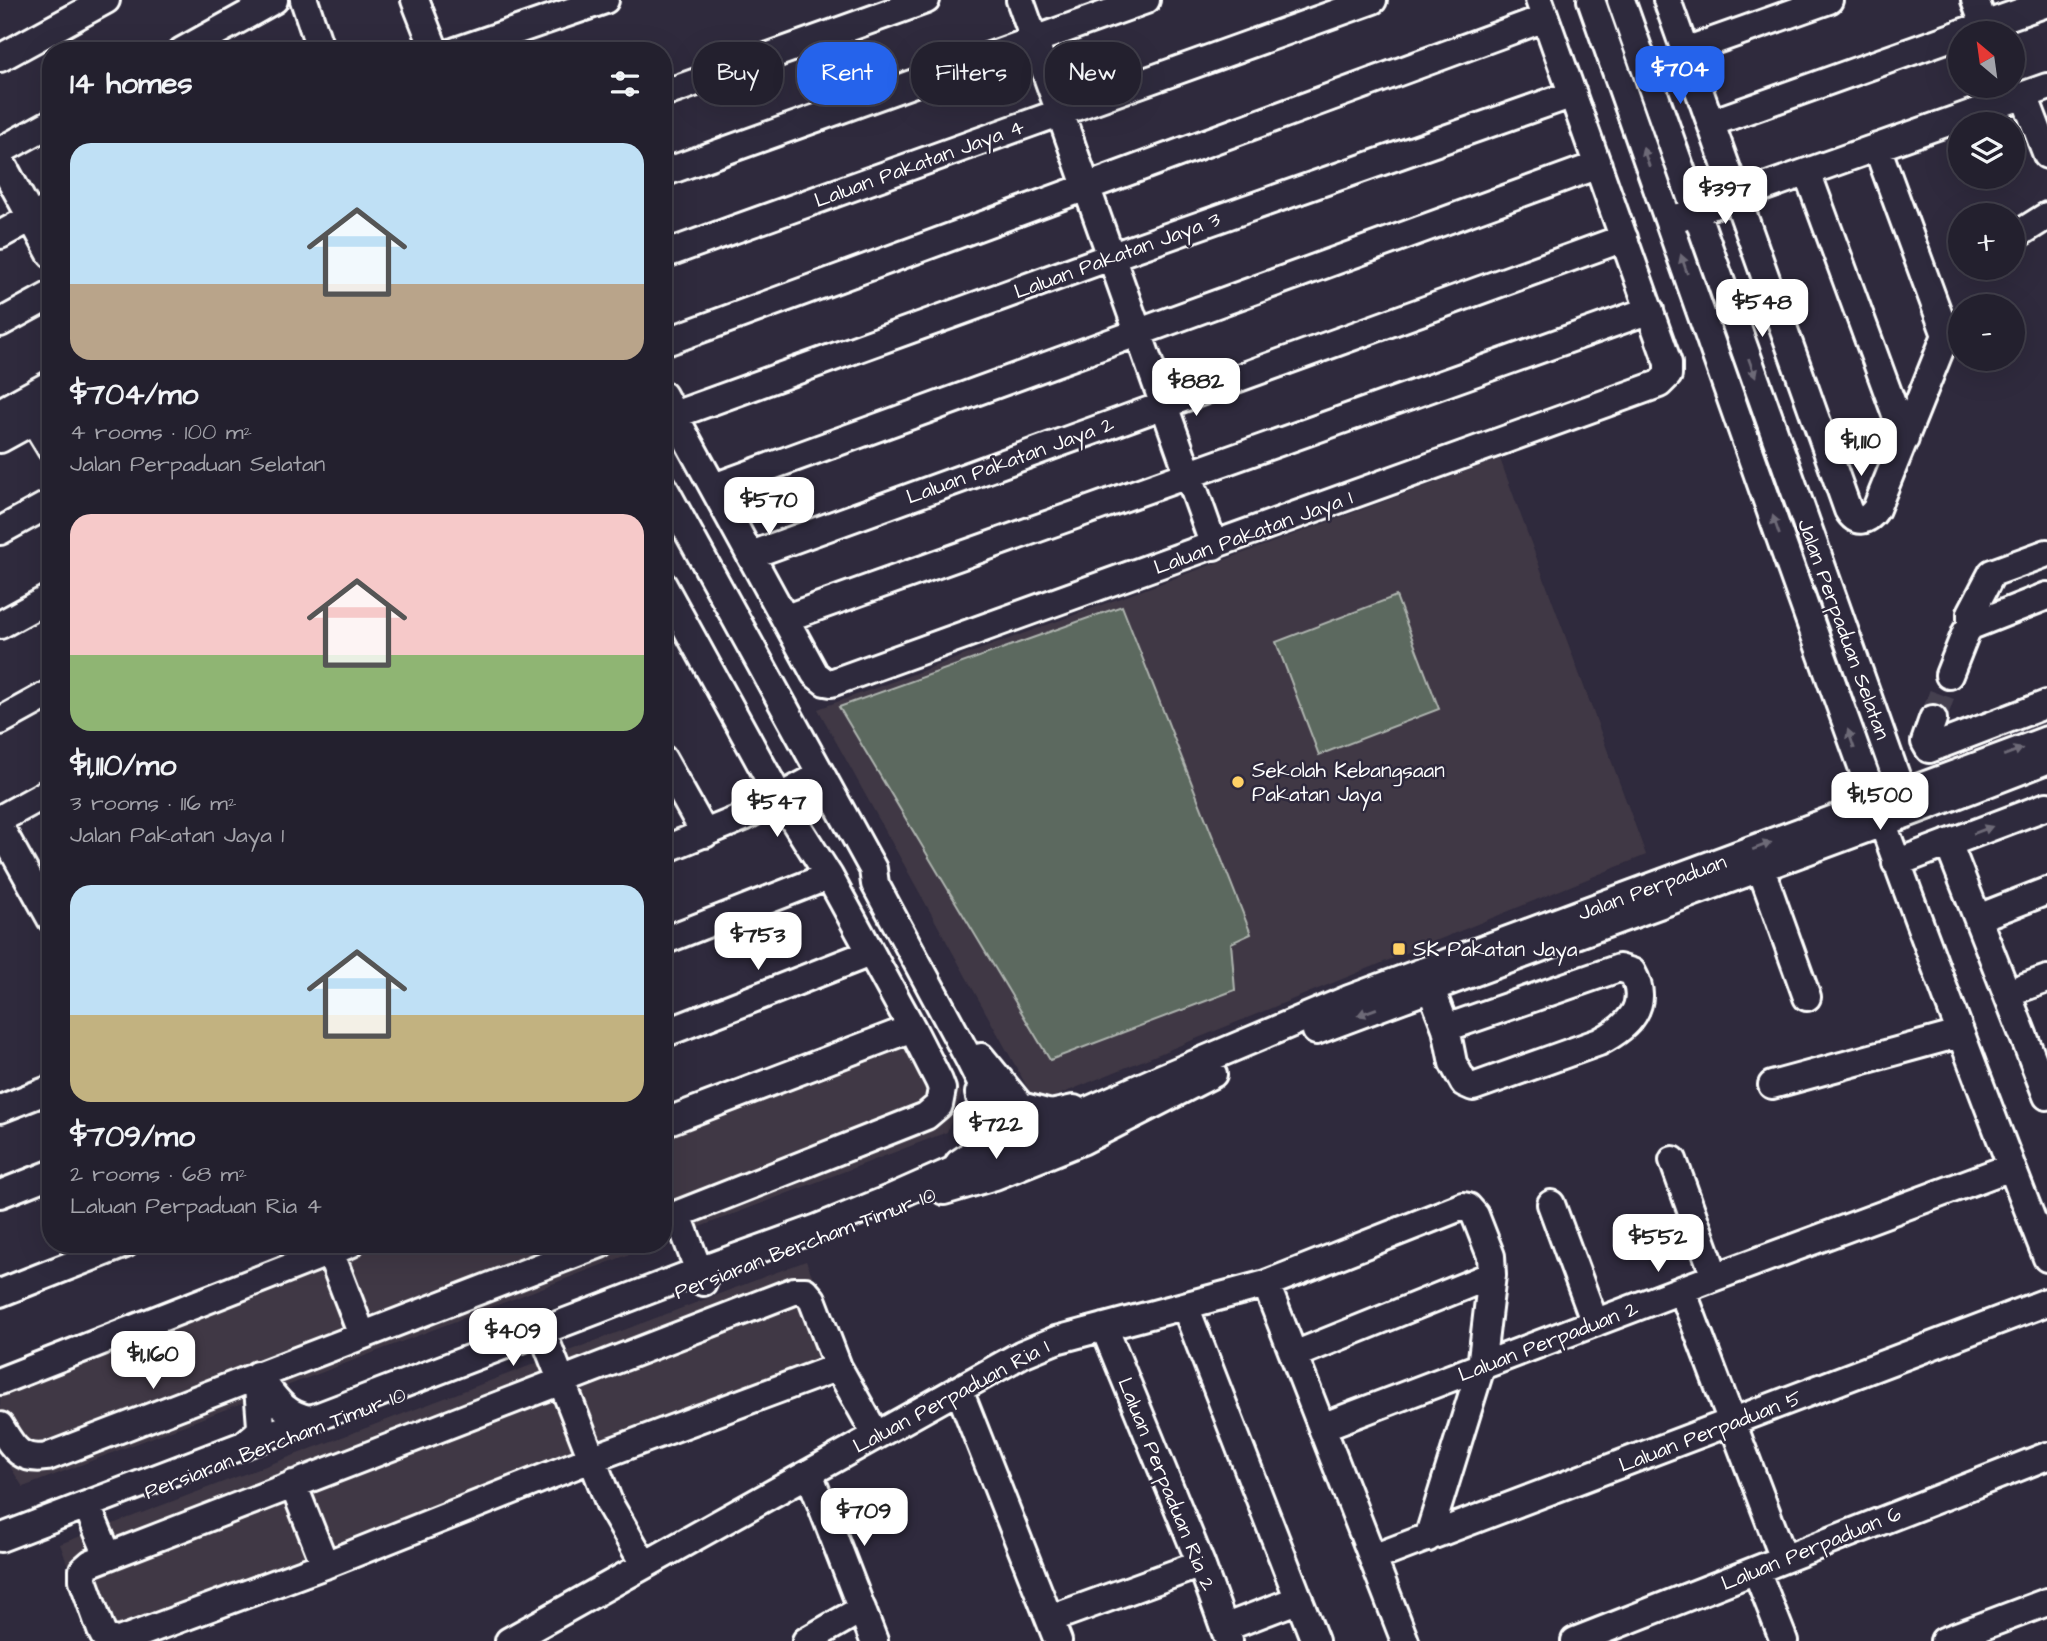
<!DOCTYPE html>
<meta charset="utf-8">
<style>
:root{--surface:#23202e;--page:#2b2836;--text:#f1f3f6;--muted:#a3a3aa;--line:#403e4a;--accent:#2563eb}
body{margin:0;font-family:"Architects Daughter",sans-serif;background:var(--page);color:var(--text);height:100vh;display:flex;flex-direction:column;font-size:26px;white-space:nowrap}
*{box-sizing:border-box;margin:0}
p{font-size:23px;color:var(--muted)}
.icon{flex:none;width:38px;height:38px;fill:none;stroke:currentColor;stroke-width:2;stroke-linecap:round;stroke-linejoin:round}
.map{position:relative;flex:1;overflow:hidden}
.drawer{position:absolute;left:42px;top:42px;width:630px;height:1211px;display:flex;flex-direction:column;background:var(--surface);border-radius:28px;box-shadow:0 7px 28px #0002,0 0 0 2px var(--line)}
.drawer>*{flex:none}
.banner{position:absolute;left:693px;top:42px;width:665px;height:63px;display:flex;gap:14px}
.needle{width:46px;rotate:331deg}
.buttons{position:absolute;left:1948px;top:21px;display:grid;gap:14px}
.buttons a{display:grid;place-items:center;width:77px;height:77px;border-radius:50%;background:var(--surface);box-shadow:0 7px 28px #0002,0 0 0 2px var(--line);font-size:35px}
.price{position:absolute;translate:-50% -60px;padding:0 16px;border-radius:14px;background:#fff;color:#222;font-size:23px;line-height:46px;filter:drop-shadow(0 2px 4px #0008)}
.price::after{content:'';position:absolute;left:50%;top:42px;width:21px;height:16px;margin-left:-10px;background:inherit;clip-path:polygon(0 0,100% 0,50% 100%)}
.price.active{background:var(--accent);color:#fff}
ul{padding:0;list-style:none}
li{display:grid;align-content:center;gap:14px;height:371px;padding:0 28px}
li span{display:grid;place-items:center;height:217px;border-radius:21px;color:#555}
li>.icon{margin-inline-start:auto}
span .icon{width:126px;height:126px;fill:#fffc;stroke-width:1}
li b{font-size:30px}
h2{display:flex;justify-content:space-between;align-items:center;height:84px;padding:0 28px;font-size:30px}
.pill{padding:0 24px;border-radius:28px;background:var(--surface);box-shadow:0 7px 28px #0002,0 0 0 2px var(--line);font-size:24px;line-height:63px}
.pill.active{background:var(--accent);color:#fff}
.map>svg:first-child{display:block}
</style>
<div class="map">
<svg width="2047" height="1641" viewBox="0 0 2047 1641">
<rect width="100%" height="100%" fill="#2f2a3d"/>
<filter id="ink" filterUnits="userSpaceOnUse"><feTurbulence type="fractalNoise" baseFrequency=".0143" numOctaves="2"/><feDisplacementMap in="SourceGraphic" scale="14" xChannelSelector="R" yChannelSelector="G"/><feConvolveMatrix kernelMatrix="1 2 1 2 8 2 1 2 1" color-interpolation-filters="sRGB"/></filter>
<g filter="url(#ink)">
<path fill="#413945" d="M1500,459L1646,855L1046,1100L1031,1094L818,709Z
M924,1021L962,1093L947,1132L663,1241V1123Z
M353,1244H656L23,1487L0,1451V1383Z
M806,1261L850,1366L96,1641L60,1544Z"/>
<path fill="#5c695f" stroke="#aeb4af" stroke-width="2" d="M1396,596L1439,709L1319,755L1276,642Z
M1122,606L1251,934L1231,943L1235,990L1050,1060L839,707Z"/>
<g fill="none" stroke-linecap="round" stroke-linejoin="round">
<path stroke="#443f50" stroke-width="26" stroke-dasharray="26 13" stroke-linecap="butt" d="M1933,719L1949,675"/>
<g stroke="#fff" stroke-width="32">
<path id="minor" d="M304,0L321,51
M415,0L435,51
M1020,0L1214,546
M1591,0C1739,421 1884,843 2047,1258
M1621,0L1908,810
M1667,0L1848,510C1856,525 1868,521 1876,509L1946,335L1877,147
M1975,0L1987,33
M1961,33L2047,3
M182,51L274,0
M456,51L605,0
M1685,51L1829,0
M0,58L106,0
M663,94L926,0
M2024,95L2047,155
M1711,123L1960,34
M0,151L51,123
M0,160L51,254
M1807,172L1905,439
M663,173L1146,0
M1680,217L2047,87
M0,235L51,207
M2012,238L2047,216
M663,255L1373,0
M0,323L51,295
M663,343L1545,18
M663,395L815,674L825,682L831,683L1659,384L1668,375V363L1539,0
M0,412L51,384
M663,419L1110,257L1573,94
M34,421L51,449
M0,439L51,411
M663,486L873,869L875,884L969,1059L1012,1145
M714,487L1598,165
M0,531L51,503
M751,555L1624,238
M663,585L779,797L829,876L912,1028L939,1081L942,1089L939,1105L926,1116L663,1220
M786,618L1650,310
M0,625L51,597
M1971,626V613L1992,573L2047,553
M1949,675L1966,632L1971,626L2047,596
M1933,719L1925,742L1929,749L2047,704
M0,721L51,693
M663,759L705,834
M0,819L51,791
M0,827L51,919
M1948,843L2047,1096
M663,850L744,817L821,775
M1896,863L2047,806
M1761,869L1807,997
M1978,918L2047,891
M663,941L829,876
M1424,971L1446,1028L1453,1063L1464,1083L1473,1087L1599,1042C1628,1027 1651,1006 1632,972L1619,968L1446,1028
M2007,993L2047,979
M1316,1031C1559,939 1805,855 2047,760
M663,1034L870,953
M981,1057L1021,1106L1051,1114L1074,1109
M1772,1085L1959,1034
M0,1109L51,1089
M663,1123L912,1028
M1673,1160L1715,1277
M959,1163C987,1148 986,1120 979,1093
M944,1191L995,1176L1082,1141L1213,1074
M0,1194L51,1174
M1551,1204L1595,1323
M678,1215L703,1282
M327,1244L362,1335
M1266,1284L1405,1641
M1682,1290L1784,1559
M0,1293L125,1244
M1185,1306L1315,1641
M1104,1327L1201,1564L1229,1641
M542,1331L610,1505L644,1564
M1294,1355L1492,1275
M257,1375C274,1396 283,1415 310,1419
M0,1381L350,1244
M959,1390L1058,1641
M0,1426C13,1447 19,1461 47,1457L600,1244
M1322,1427L1715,1277L2011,1167
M245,1444L258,1433L261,1426L257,1375
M809,1473L874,1641
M293,1484L325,1565
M90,1513L108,1556
M0,1538L699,1271L815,1229L889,1199L1159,1079L1349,999L2047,740
M1373,1558L2047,1302
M1756,1570L1784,1641
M1050,1619L1201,1564
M1224,1628L1299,1599
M114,1641L104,1636L101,1630L83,1580V1570L91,1563L794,1291H805L812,1299L838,1367L876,1435
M119,1641L325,1565L591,1459L838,1367
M509,1641L1022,1354L1056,1340L1266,1284L1463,1206L1468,1207L1475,1215L1491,1256L1492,1275L1481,1367L1428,1538
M806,1641L862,1609
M1575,1641L2047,1456
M1944,1641L2047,1602"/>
</g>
<use href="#minor" stroke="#2f2a3d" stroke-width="26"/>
</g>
<defs><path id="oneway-solid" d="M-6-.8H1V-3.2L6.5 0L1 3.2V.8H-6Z" transform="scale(1.75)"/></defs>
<g fill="#6d6a77">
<use href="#oneway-solid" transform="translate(1646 157) rotate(-109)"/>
<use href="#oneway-solid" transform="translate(1684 264) rotate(-109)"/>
<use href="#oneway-solid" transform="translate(1752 368) rotate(70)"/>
<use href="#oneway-solid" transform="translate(1776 525) rotate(-109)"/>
<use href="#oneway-solid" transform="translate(1851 739) rotate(-109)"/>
<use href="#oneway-solid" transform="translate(2013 752) rotate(-21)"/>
<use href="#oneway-solid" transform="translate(1983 830) rotate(-21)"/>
<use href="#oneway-solid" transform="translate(1762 846) rotate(-21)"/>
<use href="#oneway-solid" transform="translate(1367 1012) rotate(160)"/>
</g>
</g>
<g fill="#ffd166" stroke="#2f2a3d" stroke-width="2.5">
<circle cx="1238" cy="782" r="7"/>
<rect x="1392" y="942" width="14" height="14" rx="3.5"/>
</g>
<g text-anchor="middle" stroke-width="5" stroke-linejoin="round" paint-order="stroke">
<g font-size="21" fill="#fff" stroke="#2f2a3d">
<text transform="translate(919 163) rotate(-20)" y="7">Laluan Pakatan Jaya 4</text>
<text transform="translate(1117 255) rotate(-20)" y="7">Laluan Pakatan Jaya 3</text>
<text transform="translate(1010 460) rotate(-20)" y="7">Laluan Pakatan Jaya 2</text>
<text transform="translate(1253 532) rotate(-20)" y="7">Laluan Pakatan Jaya 1</text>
<text transform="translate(1844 629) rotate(70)" y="7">Jalan Perpaduan Selatan</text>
<text transform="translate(1652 887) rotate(-20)" y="7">Jalan Perpaduan</text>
<text transform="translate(805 1243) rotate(-21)" y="7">Persiaran Bercham Timur 10</text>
<text transform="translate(1548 1341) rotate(-21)" y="7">Laluan Perpaduan 2</text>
<text transform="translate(951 1396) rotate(-28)" y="7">Laluan Perpaduan Ria 1</text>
<text transform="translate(1710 1431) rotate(-21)" y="7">Laluan Perpaduan 5</text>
<text transform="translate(275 1443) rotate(-21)" y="7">Persiaran Bercham Timur 10</text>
<text transform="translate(1167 1484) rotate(68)" y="7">Laluan Perpaduan Ria 2</text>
<text transform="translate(1811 1548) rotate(-22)" y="7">Laluan Perpaduan 6</text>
</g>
<g font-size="21" fill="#fff" stroke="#2f2a3d" text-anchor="start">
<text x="1252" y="777">Sekolah Kebangsaan<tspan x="1252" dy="24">Pakatan Jaya</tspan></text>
<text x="1413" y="956">SK Pakatan Jaya</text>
</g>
</g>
</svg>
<div class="buttons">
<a><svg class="needle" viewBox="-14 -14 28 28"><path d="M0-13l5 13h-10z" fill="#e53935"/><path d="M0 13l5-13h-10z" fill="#a3a3aa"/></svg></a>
<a><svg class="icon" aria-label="layers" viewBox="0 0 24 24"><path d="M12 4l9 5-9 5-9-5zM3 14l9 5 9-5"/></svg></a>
<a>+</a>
<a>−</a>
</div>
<b class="price active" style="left:1680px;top:106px">$704</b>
<b class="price" style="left:1725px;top:226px">$397</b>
<b class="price" style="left:1762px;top:339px">$548</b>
<b class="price" style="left:1196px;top:418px">$882</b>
<b class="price" style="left:1861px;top:478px">$1,110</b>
<b class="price" style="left:769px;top:537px">$570</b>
<b class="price" style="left:1880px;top:832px">$1,500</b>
<b class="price" style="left:777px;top:839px">$547</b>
<b class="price" style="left:758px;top:972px">$753</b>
<b class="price" style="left:996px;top:1161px">$722</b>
<b class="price" style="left:1658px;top:1274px">$552</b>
<b class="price" style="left:513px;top:1368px">$409</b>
<b class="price" style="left:153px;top:1391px">$1,160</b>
<b class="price" style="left:864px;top:1548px">$709</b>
<div class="banner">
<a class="pill">Buy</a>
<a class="pill active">Rent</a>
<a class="pill">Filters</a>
<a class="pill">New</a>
</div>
<section class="drawer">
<h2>14 homes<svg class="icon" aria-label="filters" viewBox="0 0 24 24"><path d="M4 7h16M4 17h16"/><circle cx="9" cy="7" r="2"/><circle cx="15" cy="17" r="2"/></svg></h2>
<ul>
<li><span style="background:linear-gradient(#bfe0f5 65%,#b9a48a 0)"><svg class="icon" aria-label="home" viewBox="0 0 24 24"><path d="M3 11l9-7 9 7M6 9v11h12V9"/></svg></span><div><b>$704/mo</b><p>4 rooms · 100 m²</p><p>Jalan Perpaduan Selatan</p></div></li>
<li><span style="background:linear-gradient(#f6c9c9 65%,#8fb573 0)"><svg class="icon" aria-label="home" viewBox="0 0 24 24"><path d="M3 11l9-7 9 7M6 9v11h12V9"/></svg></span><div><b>$1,110/mo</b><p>3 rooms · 116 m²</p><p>Jalan Pakatan Jaya 1</p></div></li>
<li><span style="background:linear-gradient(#bfe0f5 60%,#c2b280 0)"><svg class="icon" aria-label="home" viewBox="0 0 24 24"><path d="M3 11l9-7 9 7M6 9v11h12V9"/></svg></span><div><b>$709/mo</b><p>2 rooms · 68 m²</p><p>Laluan Perpaduan Ria 4</p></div></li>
</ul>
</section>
</div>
